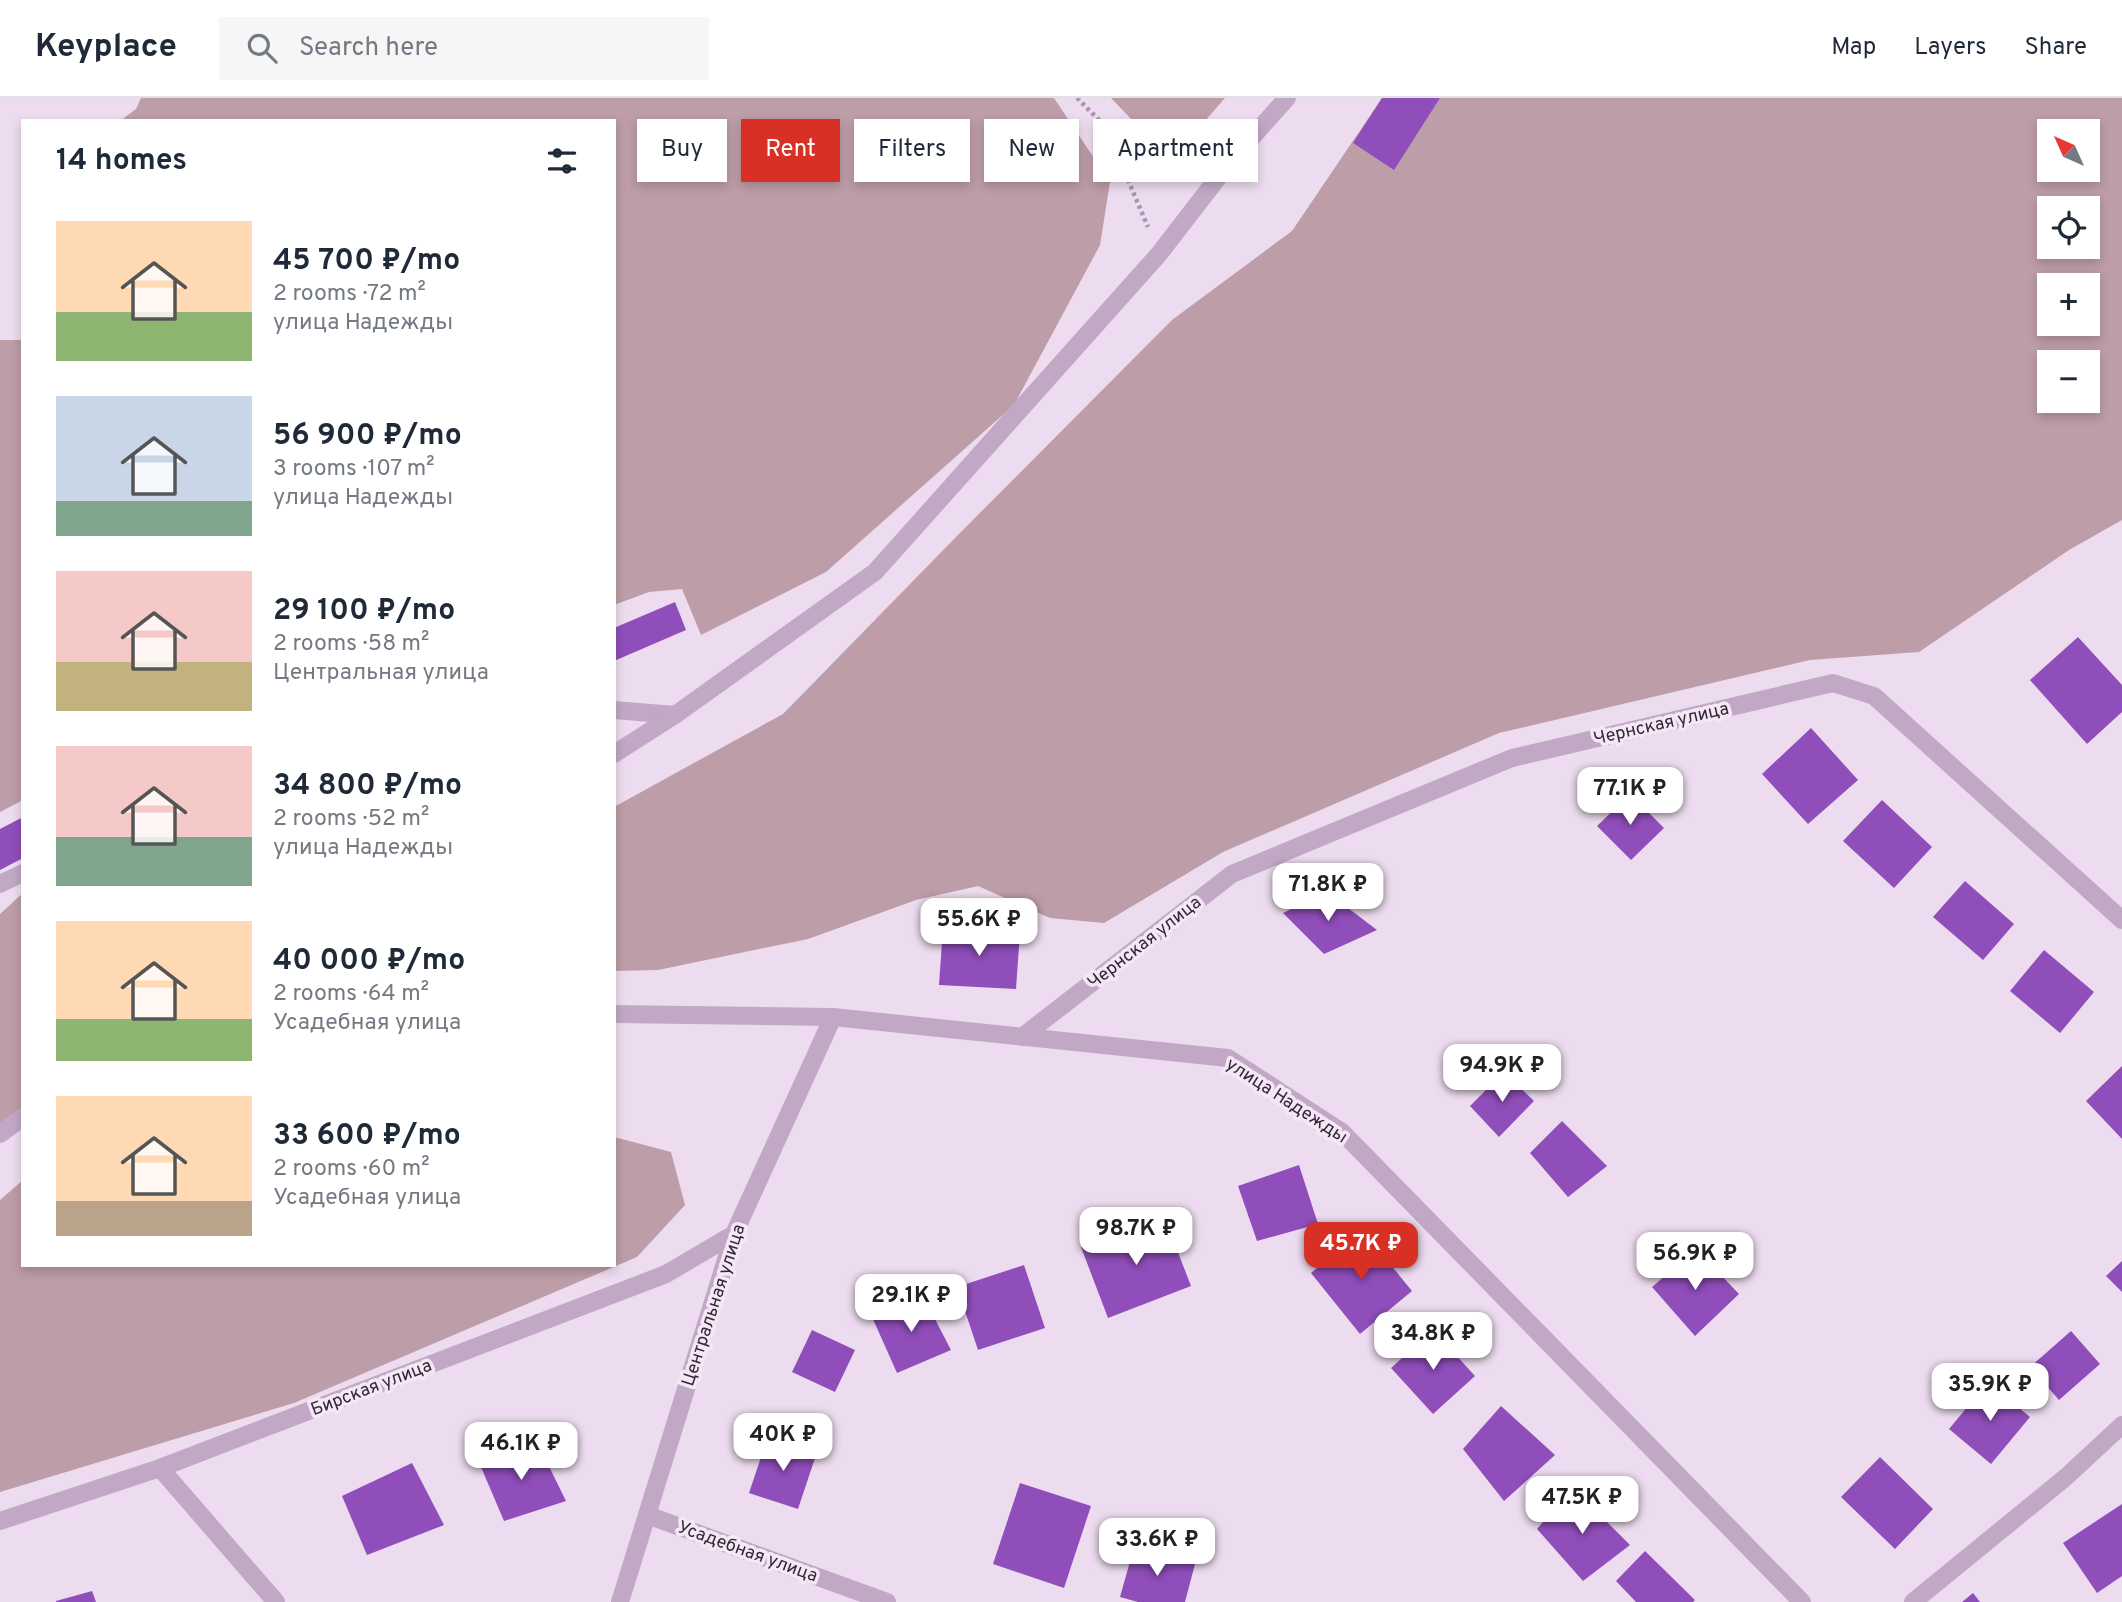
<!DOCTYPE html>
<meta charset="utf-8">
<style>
:root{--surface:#fff;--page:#f6f6f7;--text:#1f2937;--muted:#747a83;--line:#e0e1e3;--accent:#d93025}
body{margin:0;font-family:Overpass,sans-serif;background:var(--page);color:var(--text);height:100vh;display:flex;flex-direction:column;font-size:26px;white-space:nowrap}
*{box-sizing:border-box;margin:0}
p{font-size:23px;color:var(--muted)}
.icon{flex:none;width:38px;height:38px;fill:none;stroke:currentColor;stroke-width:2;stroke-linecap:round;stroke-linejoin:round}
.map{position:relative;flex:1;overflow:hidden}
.drawer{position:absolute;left:21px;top:21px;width:595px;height:1148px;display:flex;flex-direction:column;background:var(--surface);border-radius:0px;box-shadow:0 4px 10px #0003}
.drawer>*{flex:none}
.top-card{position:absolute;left:637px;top:21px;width:665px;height:63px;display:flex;gap:14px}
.needle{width:46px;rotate:315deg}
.tools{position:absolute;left:2037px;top:21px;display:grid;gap:14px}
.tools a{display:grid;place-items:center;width:63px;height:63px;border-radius:0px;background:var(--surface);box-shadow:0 4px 10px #0003;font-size:35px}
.price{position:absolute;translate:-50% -60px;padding:0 16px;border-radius:14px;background:#fff;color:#222;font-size:23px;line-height:46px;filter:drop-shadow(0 2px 4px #0008)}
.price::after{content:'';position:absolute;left:50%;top:42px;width:21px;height:16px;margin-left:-10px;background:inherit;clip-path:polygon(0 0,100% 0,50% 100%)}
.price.selected{background:var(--accent);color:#fff}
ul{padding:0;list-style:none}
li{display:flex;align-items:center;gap:21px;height:175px;padding:0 35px}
li span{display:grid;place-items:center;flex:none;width:196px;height:140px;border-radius:0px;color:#555}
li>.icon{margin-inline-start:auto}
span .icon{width:84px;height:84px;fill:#fffc;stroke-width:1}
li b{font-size:30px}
h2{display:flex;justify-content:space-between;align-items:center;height:84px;padding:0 35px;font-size:30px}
.pill{padding:0 24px;border-radius:0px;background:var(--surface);box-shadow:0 4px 10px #0003;font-size:24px;line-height:63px}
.pill.selected{background:var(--accent);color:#fff}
header{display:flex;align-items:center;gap:42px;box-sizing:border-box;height:98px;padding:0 35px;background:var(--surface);border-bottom:2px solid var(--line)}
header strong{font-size:33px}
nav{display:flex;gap:38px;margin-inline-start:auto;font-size:24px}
.search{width:490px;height:63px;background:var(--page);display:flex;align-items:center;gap:18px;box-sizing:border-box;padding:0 24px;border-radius:0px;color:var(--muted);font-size:26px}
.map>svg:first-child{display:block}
</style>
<header>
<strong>Keyplace</strong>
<div class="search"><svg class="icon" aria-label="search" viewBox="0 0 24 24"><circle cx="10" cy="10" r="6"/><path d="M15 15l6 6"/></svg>Search here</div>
<nav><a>Map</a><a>Layers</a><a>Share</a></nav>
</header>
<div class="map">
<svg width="2122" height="1504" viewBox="0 0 2122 1504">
<rect width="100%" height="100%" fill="#eddcef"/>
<path fill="#bd9da7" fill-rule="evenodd" d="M141,0H1054L1110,84L1100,147L1014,307L826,474L701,537L682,491L649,494L614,507V23H120L136,11Z
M1111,0H1225L1190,40L1133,23Z
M1382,0H2122V422L2069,452L1919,554L1810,562L1499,635L1223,754L1104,825L1050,820L978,788L916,802L808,841L658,872L614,873V709L783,616L956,439L1172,222L1292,133ZM2049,33H2088V72H2049ZM2049,110H2088V149H2049ZM2049,187H2088V226H2049ZM2049,264H2088V303H2049Z
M0,242H23V702L0,714Z
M23,795V1016L0,1030V816Z
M614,1039L671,1054L685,1107L637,1159L294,1305L0,1394V1102L23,1082V1167H614Z"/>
<path fill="#904eba" d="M1382,0H1440L1394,72L1353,45Z
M675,504L686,532L614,563V530Z
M2078,539L2122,587V614L2087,646L2030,582Z
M1811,630L1858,682L1808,726L1762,676Z
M1630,696L1664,730L1631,762L1597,728Z
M1882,702L1932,749L1894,790L1843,743Z
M23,719V760L0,772V731Z
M1965,783L2014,826L1983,862L1933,819Z
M1327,794L1377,832L1324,856L1283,815Z
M943,829L1020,834L1016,891L939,887Z
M2044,852L2094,894L2060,935L2010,893Z
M2122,968V1041L2086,1003Z
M1504,974L1534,1003L1499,1039L1470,1008Z
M1562,1023L1607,1068L1568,1099L1530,1055Z
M1299,1067L1318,1126L1257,1143L1238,1088Z
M1164,1118L1191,1188L1108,1220L1081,1149Z
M1363,1133L1412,1193L1360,1236L1311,1175Z
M1696,1151L1739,1196L1695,1238L1652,1189Z
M2122,1163V1194L2106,1178Z
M1024,1167L1045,1230L978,1252L957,1189Z
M923,1198L951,1252L897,1275L872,1219Z
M812,1232L855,1252L835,1294L792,1274Z
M1433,1232L1475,1278L1433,1316L1391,1270Z
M2071,1233L2100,1266L2059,1302L2030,1269Z
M1988,1284L2030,1319L1991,1366L1949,1331Z
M1501,1308L1555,1357L1504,1403L1463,1351Z
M768,1338L817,1354L798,1411L749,1395Z
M538,1346L566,1403L504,1423L478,1362Z
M1880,1359L1933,1411L1895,1451L1841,1399Z
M412,1365L444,1427L367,1457L342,1398Z
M1020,1385L1091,1408L1064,1490L993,1466Z
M1573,1390L1630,1447L1583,1483L1537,1431Z
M2122,1406V1478L2097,1495L2063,1445Z
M1134,1449L1195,1466L1185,1504H1138L1120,1499Z
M1645,1453L1695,1502L1693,1504H1636L1616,1483Z
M92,1493L96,1504H56V1503Z
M1973,1495L1980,1504H1962Z"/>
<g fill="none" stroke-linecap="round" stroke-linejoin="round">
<path stroke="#ab93b2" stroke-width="4.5" stroke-dasharray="3.5 3.5" stroke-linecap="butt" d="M1077,0L1105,28L1148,129"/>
<path stroke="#c1a9c6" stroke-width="18" d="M614,612L675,617
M0,786L23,775"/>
<path stroke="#c1a9c6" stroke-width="18" d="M1022,939L1232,776L1512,660L1833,585L1874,598L2122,822
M0,1036L23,1019
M160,1370L276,1504
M647,1417L887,1504
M0,1423L160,1370L666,1176L734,1136
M620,1504L734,1136L833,919L1228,960L1342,1034L1802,1504
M1913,1504L2066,1379L2122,1327"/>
<path stroke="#c1a9c6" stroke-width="18" d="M614,656L675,617L875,474L1159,156L1230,64L1287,0
M614,916L833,919"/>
</g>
<g text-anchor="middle" stroke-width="7" stroke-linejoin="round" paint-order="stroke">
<g font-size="18" fill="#302834" stroke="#f6e7f7">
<text transform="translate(1661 625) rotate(-13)" y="6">Чернская улица</text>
<text transform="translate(1144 844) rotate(-38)" y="6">Чернская улица</text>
<text transform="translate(1287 1002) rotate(33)" y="6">улица Надежды</text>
<text transform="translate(713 1207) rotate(-72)" y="6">Центральная улица</text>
<text transform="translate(371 1289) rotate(-21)" y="6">Бирская улица</text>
<text transform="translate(748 1453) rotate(20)" y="6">Усадебная улица</text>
</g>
</g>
</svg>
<div class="tools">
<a><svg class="needle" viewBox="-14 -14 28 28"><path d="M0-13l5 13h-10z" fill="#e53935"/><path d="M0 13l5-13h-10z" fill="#747a83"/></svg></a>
<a><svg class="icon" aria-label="locate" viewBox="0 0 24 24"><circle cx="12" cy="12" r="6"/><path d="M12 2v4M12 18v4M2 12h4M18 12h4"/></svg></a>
<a>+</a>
<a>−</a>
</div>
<b class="price" style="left:1630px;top:729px">77.1K ₽</b>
<b class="price" style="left:1328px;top:825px">71.8K ₽</b>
<b class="price" style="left:979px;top:860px">55.6K ₽</b>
<b class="price" style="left:1502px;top:1006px">94.9K ₽</b>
<b class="price" style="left:1136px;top:1169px">98.7K ₽</b>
<b class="price selected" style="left:1361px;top:1184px">45.7K ₽</b>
<b class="price" style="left:1695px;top:1194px">56.9K ₽</b>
<b class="price" style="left:911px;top:1236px">29.1K ₽</b>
<b class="price" style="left:1433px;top:1274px">34.8K ₽</b>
<b class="price" style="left:1990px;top:1325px">35.9K ₽</b>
<b class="price" style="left:783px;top:1375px">40K ₽</b>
<b class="price" style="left:521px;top:1384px">46.1K ₽</b>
<b class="price" style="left:1582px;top:1438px">47.5K ₽</b>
<b class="price" style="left:1157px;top:1480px">33.6K ₽</b>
<div class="top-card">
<a class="pill">Buy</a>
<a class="pill selected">Rent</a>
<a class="pill">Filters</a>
<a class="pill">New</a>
<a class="pill">Apartment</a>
</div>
<section class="drawer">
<h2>14 homes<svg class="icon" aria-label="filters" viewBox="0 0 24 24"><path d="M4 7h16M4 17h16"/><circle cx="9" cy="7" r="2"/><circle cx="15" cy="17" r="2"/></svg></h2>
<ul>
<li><span style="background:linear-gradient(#ffd9b3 65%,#8fb573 0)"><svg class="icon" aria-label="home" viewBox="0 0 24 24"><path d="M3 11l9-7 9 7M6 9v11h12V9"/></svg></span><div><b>45 700 ₽/mo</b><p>2 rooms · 72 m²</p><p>улица Надежды</p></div></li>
<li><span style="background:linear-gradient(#c9d6e8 75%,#7fa58c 0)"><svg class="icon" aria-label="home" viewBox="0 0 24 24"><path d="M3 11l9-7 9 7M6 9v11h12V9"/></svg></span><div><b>56 900 ₽/mo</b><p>3 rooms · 107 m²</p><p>улица Надежды</p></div></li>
<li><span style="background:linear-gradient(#f6c9c9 65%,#c2b280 0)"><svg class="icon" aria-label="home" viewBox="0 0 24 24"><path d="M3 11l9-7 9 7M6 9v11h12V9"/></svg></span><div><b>29 100 ₽/mo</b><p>2 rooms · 58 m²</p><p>Центральная улица</p></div></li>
<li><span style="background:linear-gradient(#f6c9c9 65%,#7fa58c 0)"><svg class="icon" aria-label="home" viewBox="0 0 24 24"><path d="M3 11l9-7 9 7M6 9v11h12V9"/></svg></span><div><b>34 800 ₽/mo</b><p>2 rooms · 52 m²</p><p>улица Надежды</p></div></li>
<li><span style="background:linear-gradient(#ffd9b3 70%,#8fb573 0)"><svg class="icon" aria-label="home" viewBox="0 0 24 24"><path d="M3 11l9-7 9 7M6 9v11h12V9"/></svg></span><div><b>40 000 ₽/mo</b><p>2 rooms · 64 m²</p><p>Усадебная улица</p></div></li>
<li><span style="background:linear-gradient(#ffd9b3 75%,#b9a48a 0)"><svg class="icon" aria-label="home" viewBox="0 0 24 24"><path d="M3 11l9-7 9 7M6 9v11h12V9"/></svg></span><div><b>33 600 ₽/mo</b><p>2 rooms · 60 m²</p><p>Усадебная улица</p></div></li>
</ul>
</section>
</div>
